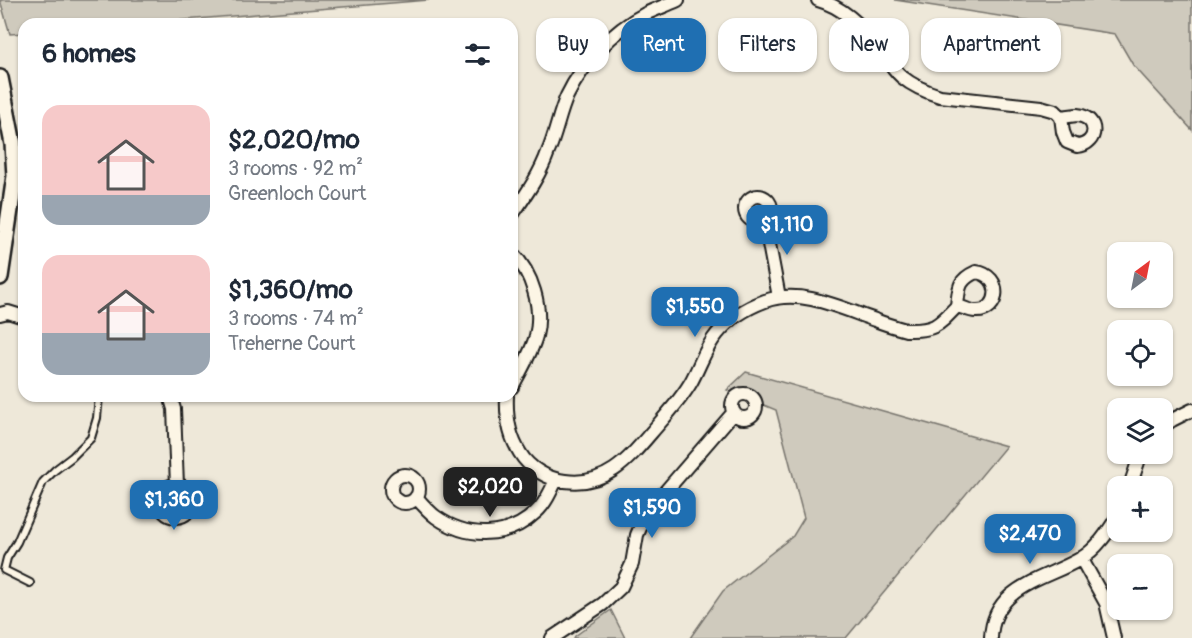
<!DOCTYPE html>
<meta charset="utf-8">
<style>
:root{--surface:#fff;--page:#f6f6f7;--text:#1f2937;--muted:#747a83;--accent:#1f6fb2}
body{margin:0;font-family:Pangolin,sans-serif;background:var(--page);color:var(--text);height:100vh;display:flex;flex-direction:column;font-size:22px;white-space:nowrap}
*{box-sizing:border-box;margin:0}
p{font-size:20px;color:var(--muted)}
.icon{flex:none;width:33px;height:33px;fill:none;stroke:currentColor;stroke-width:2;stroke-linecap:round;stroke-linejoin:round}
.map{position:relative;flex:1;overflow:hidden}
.panel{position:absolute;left:18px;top:18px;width:500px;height:384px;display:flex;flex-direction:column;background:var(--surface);border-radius:18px;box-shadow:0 2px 4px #0004}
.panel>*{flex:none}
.top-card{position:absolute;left:536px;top:18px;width:566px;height:54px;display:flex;gap:12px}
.needle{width:39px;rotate:32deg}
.tools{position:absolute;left:1107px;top:242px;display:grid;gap:12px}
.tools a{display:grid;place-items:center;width:66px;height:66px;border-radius:12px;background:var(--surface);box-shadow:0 2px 4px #0004;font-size:30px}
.price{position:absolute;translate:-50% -51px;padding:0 14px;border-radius:12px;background:var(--accent);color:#fff;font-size:20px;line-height:39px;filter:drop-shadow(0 2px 3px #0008)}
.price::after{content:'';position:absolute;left:50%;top:36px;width:18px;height:14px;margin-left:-9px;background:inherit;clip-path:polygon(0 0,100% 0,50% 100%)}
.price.selected{background:#222;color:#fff}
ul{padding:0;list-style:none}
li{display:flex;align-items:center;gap:18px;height:150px;padding:0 24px}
li span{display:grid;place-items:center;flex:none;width:168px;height:120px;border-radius:18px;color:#555}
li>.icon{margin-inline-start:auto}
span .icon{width:72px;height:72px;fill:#fffc;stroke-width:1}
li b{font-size:26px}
h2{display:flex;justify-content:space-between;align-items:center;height:72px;padding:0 24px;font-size:26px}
.pill{padding:0 21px;border-radius:18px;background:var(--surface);box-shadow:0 2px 4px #0004;font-size:21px;line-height:54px}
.pill.selected{background:var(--accent);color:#fff}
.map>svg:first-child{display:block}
</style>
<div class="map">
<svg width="1192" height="638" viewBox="0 0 1192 638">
<rect width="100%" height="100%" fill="#eee8d9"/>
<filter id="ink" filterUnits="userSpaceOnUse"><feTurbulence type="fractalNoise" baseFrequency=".0167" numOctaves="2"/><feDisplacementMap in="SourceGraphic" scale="12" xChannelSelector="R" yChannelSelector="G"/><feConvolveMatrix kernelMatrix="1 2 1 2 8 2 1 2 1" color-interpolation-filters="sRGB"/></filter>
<g filter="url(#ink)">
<path fill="#cfcabd" stroke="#76736c" stroke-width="1.5" d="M0,0H429L135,24H24V33L10,34Z
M895,0H1192V130L1133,65L1115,34Z
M746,372L1006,446L846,638H690L723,591L793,536L804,518L776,410L727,390Z
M611,610L625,638H574L575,636Z"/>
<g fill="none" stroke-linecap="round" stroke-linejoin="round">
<g stroke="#1c1c1c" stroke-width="10">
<path id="service" d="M30,583L4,570L7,558L17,542L43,482L55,470L72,457L91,438L97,418L99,396"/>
</g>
<g stroke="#1c1c1c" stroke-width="16">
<path id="minor" d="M818,0C843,7 864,28 879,48C886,58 893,69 902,77C913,86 927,92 940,96L1041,107L1055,111L1061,117
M1077,115C1099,117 1099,144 1077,146L1067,142L1063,132L1061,117Z
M745 209a13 13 0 1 1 26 0a13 13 0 1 1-26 0Z
M512,215C525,196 540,175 548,152C556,134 559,114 567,96C583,63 612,31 645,14C656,9 667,5 678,0
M763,222L769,244L779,297
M512,253C532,272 543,308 536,336C531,354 520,371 512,387
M976,272C1003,275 1001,313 975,311C969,311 963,307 957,306C959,288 958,280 976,272Z
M0,314L8,312L24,317
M732 406a12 12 0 1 1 24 0a12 12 0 1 1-24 0Z
M170,396L174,409L177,485
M507,396C506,416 509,436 520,453C529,468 547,479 565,481C609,487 631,456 657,426C669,412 682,398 691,382C700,366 705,348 717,334C729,319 746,308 765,301C801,288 841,308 875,320C885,324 895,327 906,330C934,331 938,326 957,306
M1162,427L1172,420L1192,410
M391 489a14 14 0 1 1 28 0a14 14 0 1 1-28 0Z
M160 501a16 16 0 1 1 32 0a16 16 0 1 1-32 0Z
M1130,486L1141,453
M416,497C422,504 429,512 436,517C467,539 508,539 536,512C545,504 551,491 556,480
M1081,558L1106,603L1114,638
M552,638L603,604L621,587L632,564L637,535L646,514L734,412
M991,638C993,586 1044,580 1080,559C1097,549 1108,532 1118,516"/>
</g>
<g stroke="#1c1c1c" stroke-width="20">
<path id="tertiary" d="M0,78L13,144L15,176L0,277"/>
</g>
<use href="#service" stroke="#fcf5e5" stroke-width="6"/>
<use href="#minor" stroke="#fcf5e5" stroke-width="12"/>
<use href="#tertiary" stroke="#fcf5e5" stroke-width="15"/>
</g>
</g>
</svg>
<div class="tools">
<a><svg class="needle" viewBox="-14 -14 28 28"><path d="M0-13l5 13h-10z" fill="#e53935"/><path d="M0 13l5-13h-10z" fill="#747a83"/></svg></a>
<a><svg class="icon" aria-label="locate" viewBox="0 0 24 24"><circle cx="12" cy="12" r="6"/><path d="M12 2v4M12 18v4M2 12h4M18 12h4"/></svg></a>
<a><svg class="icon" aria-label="layers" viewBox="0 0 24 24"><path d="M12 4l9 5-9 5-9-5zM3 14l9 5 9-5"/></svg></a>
<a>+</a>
<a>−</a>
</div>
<b class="price" style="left:787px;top:256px">$1,110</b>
<b class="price" style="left:695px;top:338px">$1,550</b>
<b class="price selected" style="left:490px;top:518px">$2,020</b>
<b class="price" style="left:174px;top:531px">$1,360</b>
<b class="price" style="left:652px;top:539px">$1,590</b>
<b class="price" style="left:1030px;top:565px">$2,470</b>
<div class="top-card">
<a class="pill">Buy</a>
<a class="pill selected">Rent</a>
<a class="pill">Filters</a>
<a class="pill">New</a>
<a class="pill">Apartment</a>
</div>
<section class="panel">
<h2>6 homes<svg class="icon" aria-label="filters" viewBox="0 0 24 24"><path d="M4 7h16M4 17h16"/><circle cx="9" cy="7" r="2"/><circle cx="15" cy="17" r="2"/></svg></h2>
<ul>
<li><span style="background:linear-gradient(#f6c9c9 75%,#9aa5b1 0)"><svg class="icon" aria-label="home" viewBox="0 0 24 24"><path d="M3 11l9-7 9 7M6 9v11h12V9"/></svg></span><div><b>$2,020/mo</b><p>3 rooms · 92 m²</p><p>Greenloch Court</p></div></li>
<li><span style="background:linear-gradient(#f6c9c9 65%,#9aa5b1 0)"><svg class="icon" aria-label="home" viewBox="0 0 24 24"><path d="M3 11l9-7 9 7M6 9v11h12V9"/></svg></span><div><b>$1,360/mo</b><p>3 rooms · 74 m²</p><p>Treherne Court</p></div></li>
</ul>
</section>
</div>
